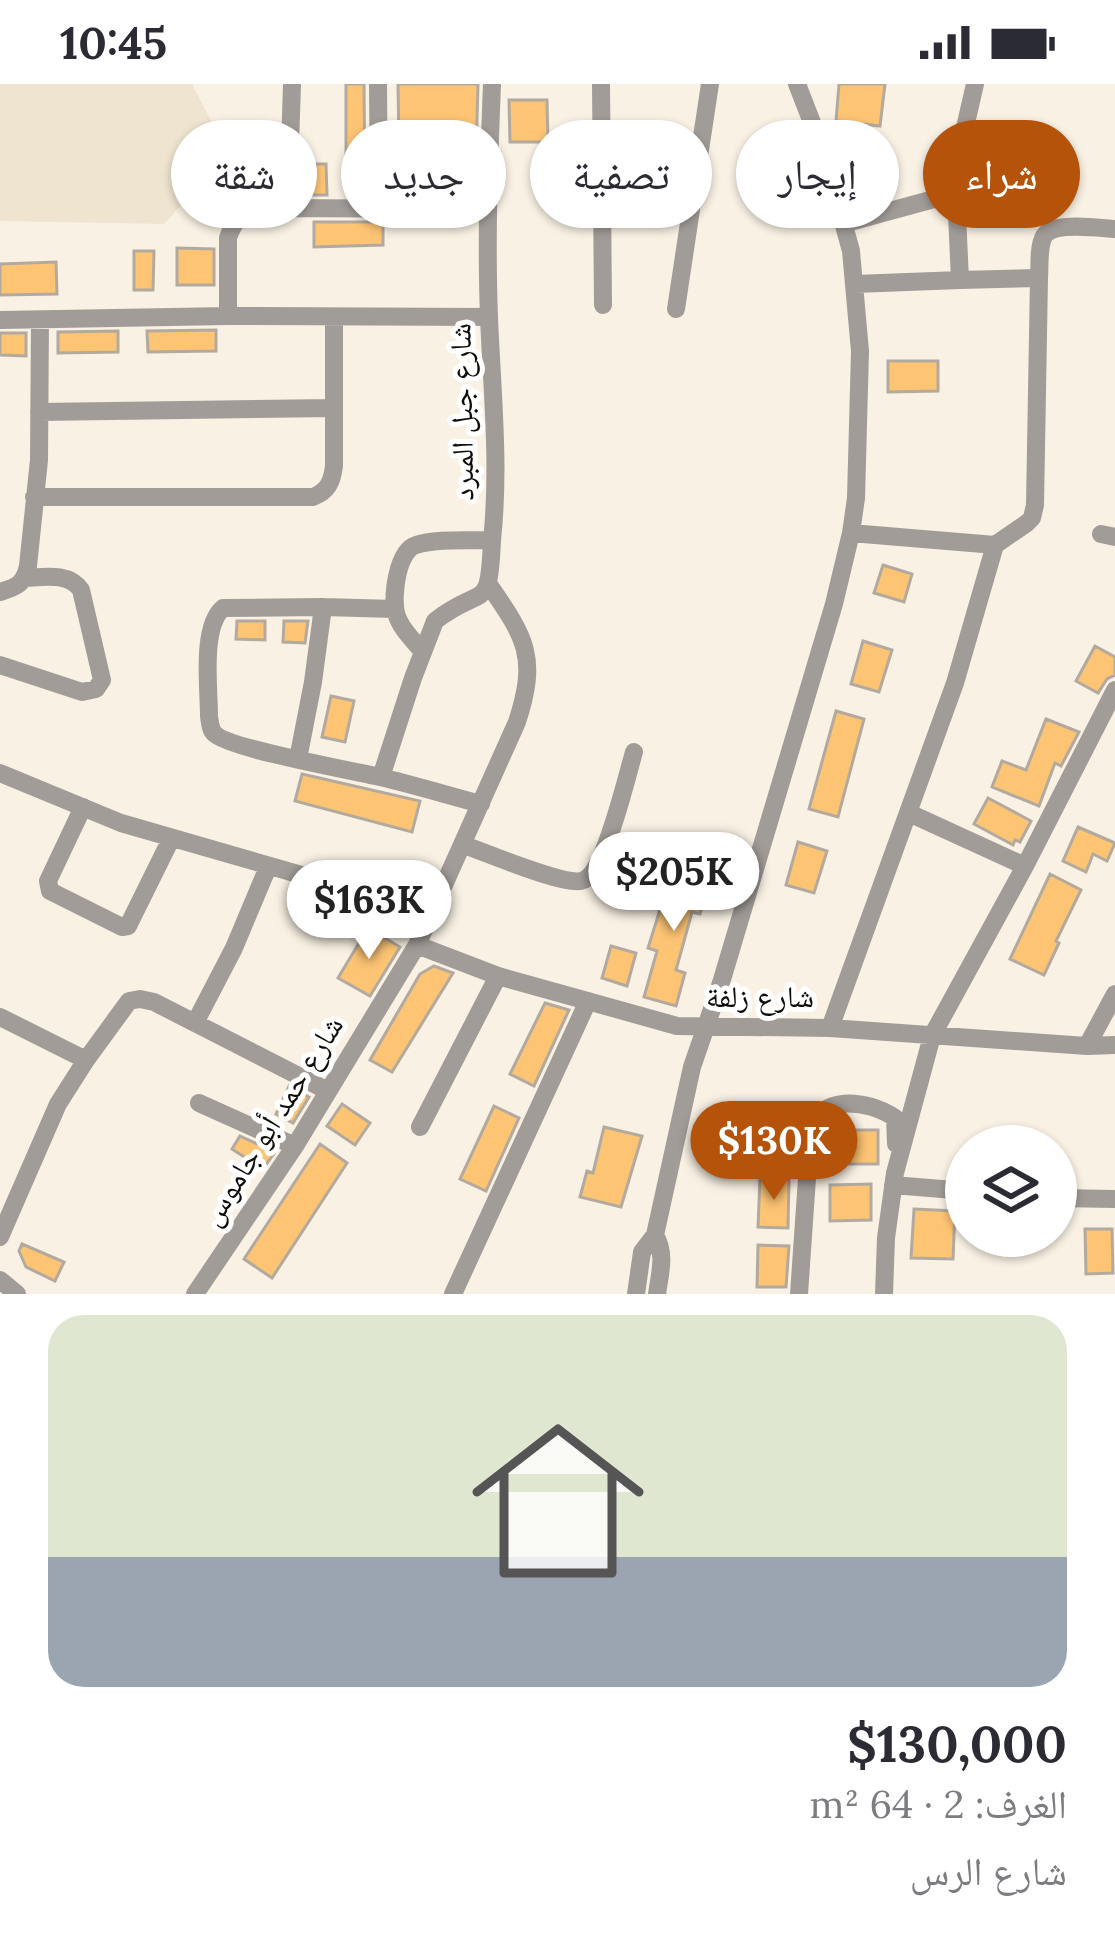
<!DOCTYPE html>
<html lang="ar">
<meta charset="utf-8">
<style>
:root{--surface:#fff;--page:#f2f2f3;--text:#2b2b33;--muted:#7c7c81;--accent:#b45309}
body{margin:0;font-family:Lora,"Noto Naskh Arabic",serif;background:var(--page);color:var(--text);direction:rtl;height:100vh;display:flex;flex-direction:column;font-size:45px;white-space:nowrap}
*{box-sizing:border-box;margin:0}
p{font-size:39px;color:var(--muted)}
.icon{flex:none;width:66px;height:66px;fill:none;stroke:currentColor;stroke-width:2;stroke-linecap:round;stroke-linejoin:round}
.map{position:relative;height:1210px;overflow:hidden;direction:ltr}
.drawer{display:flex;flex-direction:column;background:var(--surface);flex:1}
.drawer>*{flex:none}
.top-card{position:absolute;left:36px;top:36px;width:1044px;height:108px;direction:rtl;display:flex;gap:24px}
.tools{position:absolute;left:945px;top:1041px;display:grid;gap:24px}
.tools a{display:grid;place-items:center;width:132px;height:132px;border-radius:50%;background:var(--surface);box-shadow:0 3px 9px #0004;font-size:60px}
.price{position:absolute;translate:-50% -102px;padding:0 27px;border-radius:42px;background:#fff;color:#222;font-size:39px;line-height:78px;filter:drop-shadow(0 3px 6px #0008)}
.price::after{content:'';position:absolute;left:50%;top:72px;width:36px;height:27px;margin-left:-18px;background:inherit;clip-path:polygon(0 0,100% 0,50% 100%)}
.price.current{background:var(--accent);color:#fff}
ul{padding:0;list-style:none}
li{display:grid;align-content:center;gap:24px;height:636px;padding:0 48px}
li span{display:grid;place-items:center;height:372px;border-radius:36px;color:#555}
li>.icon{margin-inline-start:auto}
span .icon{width:216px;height:216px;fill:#fffc;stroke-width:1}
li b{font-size:51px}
.tag{padding:0 42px;border-radius:54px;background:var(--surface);box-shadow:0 3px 9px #0004;font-size:42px;line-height:108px}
.tag.current{background:var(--accent);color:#fff}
.status{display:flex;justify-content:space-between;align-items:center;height:84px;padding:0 60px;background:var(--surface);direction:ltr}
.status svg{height:33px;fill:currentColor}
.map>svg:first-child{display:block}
</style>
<div class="status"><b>10:45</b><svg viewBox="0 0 49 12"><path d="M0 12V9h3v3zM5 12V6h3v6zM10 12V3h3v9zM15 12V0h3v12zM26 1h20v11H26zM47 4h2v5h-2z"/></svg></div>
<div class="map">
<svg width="1115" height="1210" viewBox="0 0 1115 1210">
<rect width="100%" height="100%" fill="#f9f1e4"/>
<path fill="#eee4d0" d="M0,0H192L228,70L164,140L0,137Z"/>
<path fill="#fdc474" stroke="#b3aa9f" stroke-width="3" d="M346,0H364L365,105H346Z
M398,0H478L475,107L445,106L444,59L399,61Z
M839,0H885L880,42L836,37Z
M509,16H547L548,58H510Z
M303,80H326L327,111H302Z
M314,138H383V161L314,163Z
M177,164L214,165V201H177Z
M134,167H154L153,206H134Z
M56,178L57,210L0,211V180Z
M216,246V267L148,268L147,247Z
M118,247V268L58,269V248Z
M0,249H26V272L0,271Z
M888,277H938V307L888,308Z
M883,481L912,490L904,518L874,509Z
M237,537H265V556L236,555Z
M284,537H308L305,559L283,558Z
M863,557L892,566L879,608L851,600Z
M1095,562L1115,573V591L1107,595L1098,609L1076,597Z
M331,612L354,617L345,658L322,653Z
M836,627L864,635L838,733L809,725Z
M1046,635L1079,648L1061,682L1055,679L1039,722L992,703L1002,677L1026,686Z
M302,690L420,717L412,748L295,717Z
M988,714L1031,737L1020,758L1015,756L1013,761L974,740Z
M1078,743L1115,759L1107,777L1093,770L1086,788L1063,777Z
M798,758L827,767L814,809L786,801Z
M673,784L710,794L700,830L692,828L676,886L685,889L676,922L644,913L657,867L648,864Z
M1050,790L1081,806L1056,857L1059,859L1044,891L1010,875Z
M368,844L400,863L370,912L338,894Z
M611,862L636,869L627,902L602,894Z
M434,882L453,889L392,988L370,976L420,890Z
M545,919L569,926L534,1002L510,990Z
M289,1002L309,1013L293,1039L276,1030Z
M342,1020L370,1039L355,1061L327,1042Z
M494,1022L519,1034L486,1107L460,1095Z
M604,1043L642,1052L621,1123L580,1113L587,1087L593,1089Z
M838,1046H878V1080H838Z
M240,1052L275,1068L263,1085L232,1065Z
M320,1060L347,1079L272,1194L244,1175Z
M760,1094L789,1095L788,1144L758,1143Z
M871,1100V1136L830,1137V1101Z
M914,1125L955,1127L953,1175L911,1174Z
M1085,1145H1112L1113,1189L1086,1190Z
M22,1160L64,1178L55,1197L26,1183L19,1167Z
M758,1161L789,1162L786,1203H757Z"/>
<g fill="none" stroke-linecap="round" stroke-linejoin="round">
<path stroke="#a29c98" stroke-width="18" d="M378,0L379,124
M601,0L603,221
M975,0L964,48L956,109L960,196L1039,194
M288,124L292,0
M846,139L956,109
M855,200L960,196
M676,225L710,0
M228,232V154C234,134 246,126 266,124L488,125
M0,236L228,232L489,233
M39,328L333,324
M34,413H313C328,407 332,398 334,382V234
M851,449L995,461L1027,439L1032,434L1035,421L1039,194C1040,182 1038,163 1044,152C1054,137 1098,144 1115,145
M1101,450L1115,453
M0,508C17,503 24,500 28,482L39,376L40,236
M323,523L395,525
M423,568C413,556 400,544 396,529C392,512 397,467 416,461C435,454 471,457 492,456C500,382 492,308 489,233C486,155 489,77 492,0
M0,581L82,608L96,605L102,596L81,506C69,488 44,493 25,494
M298,675L313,598L323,523L223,524C201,543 209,603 209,632C210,638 210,646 215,650C228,664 353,687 380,693C414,701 447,711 481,720
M0,689L121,739L430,828
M381,693L413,594L435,537C484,499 489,531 492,456
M83,723L48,797L50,807L122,843L128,842L171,755
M909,729L1025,782
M464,761C487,769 562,801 581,797C604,793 627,691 634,668
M417,861L498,892L677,942L830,944L1087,962L1115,961
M0,933L86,976
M195,939L234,864L268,783
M830,944L955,599L995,461
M1087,962L1115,910
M199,1019L295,1062
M420,1043L498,892
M893,1101L966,1107
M1056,1114L1115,1115
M655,1151C666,1170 660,1189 657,1210
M0,1153L58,1020L86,976L129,917L140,915L154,918L328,1007
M0,1196L17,1210
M195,1210L295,1062L417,861L517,638C538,574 526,554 489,501
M453,1210L588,917
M636,1210L642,1168L655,1151L692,983L721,899L834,520L851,449L856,414L860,267L851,167L825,72L797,0
M799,1210L810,1051C816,1009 867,1015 895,1034L896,1060
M884,1210L886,1154L895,1089L932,952L1025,782L1115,606"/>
</g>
<g text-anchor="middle" stroke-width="10" stroke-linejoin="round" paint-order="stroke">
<g font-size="30" fill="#0e0c08" stroke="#fff">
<text transform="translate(462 328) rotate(-91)" y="10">شارع جبل المبرد</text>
<text x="760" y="923">شارع زلفة</text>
<text transform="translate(272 1037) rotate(-58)" y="10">شارع حمد أبو جاموس</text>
</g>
</g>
</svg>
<div class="tools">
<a><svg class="icon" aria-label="layers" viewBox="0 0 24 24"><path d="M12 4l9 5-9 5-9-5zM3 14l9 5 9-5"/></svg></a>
</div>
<b class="price" style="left:674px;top:850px">$205K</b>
<b class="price" style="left:369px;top:878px">$163K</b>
<b class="price current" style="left:774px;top:1119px">$130K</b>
<div class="top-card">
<a class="tag current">شراء</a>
<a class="tag">إيجار</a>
<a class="tag">تصفية</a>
<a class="tag">جديد</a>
<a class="tag">شقة</a>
</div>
</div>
<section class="drawer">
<ul>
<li><span style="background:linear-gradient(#dfe7d0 65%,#9aa5b1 0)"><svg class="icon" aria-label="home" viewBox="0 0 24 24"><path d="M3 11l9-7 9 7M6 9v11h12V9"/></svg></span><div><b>$130,000</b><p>الغرف: 2 · 64 m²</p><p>شارع الرس</p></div></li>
</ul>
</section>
